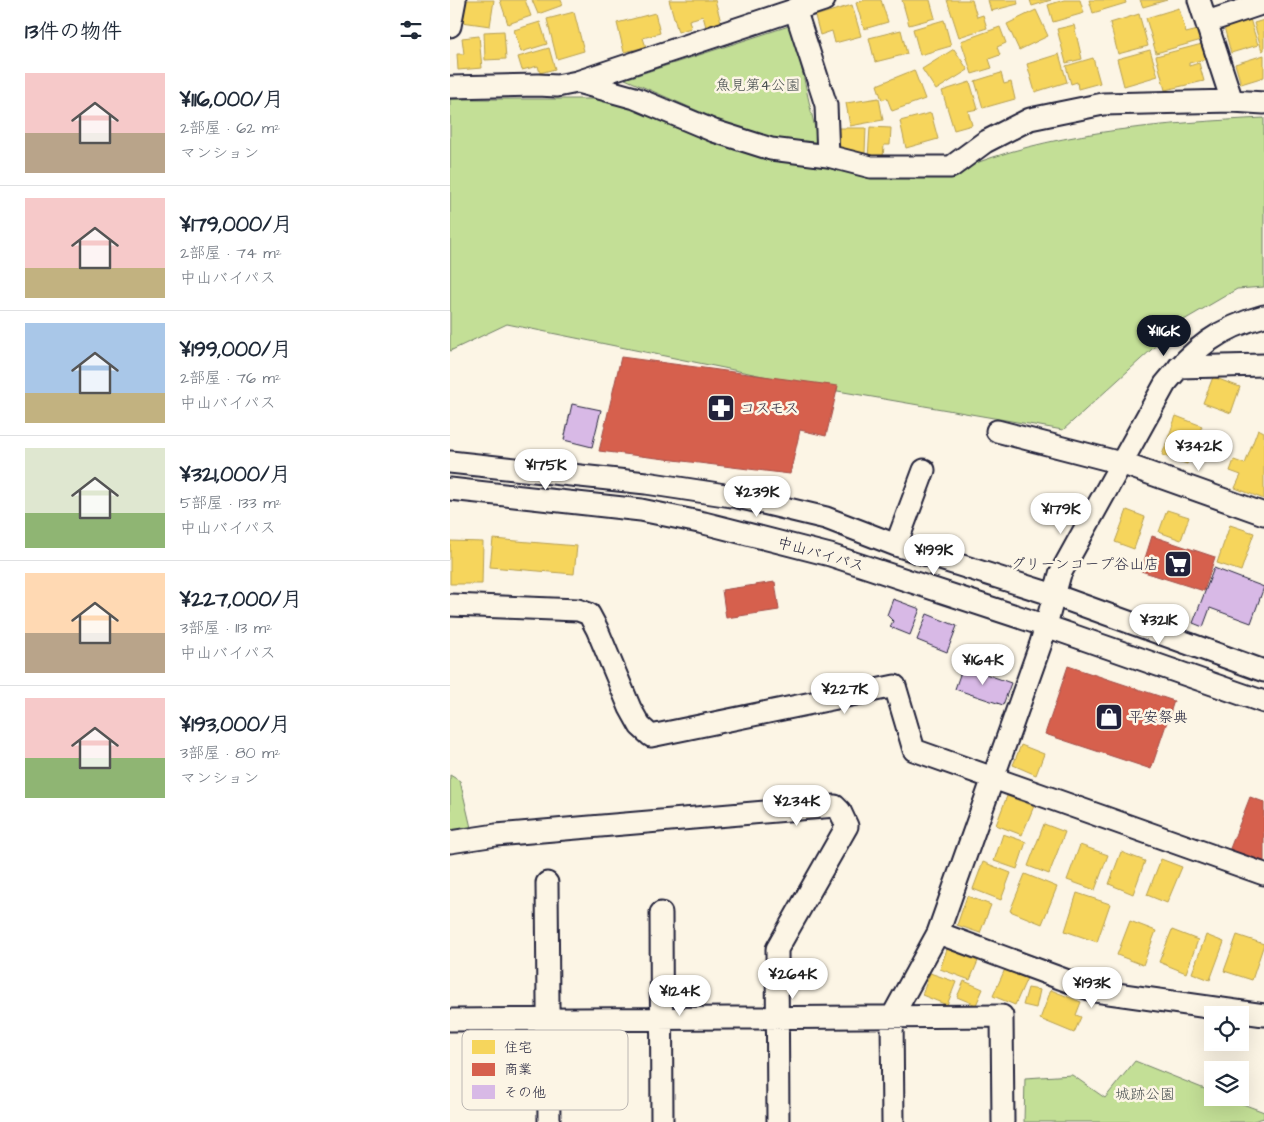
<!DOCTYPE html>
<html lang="ja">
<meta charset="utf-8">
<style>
:root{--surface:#fff;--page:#f6f6f7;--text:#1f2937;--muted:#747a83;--line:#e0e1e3;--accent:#111827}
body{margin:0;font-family:"Architects Daughter","Klee One",sans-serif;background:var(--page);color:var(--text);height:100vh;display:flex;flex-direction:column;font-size:19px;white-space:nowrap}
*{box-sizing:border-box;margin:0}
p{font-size:16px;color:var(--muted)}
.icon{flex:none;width:28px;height:28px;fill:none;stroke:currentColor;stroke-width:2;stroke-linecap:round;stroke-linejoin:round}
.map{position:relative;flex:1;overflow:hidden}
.details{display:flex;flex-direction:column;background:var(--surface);width:450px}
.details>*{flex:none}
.buttons{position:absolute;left:754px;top:1006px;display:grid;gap:10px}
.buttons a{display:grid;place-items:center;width:45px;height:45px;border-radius:0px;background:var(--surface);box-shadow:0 5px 20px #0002;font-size:25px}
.price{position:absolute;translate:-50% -42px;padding:0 11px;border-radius:18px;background:#fff;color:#222;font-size:16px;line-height:32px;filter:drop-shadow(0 1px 2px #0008)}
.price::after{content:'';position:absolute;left:50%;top:30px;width:15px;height:11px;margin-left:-8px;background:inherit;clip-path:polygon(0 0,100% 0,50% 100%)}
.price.selected{background:var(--accent);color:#fff}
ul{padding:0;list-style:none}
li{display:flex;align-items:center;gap:15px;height:125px;padding:0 25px}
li+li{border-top:1px solid var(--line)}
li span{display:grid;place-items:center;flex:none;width:140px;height:100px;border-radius:0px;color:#555}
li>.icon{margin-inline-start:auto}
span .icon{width:60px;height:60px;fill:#fffc;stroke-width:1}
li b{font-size:21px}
h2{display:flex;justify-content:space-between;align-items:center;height:60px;padding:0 25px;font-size:21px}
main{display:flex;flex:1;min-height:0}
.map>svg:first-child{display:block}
</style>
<main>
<section class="details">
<h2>13件の物件<svg class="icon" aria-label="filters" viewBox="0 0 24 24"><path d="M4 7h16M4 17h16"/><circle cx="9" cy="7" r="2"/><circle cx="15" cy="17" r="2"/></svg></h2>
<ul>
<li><span style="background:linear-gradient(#f6c9c9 60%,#b9a48a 0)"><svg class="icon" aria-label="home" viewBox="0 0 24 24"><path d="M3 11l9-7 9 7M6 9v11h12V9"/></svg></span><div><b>¥116,000/月</b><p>2部屋 · 62 m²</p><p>マンション</p></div></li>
<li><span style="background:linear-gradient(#f6c9c9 70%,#c2b280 0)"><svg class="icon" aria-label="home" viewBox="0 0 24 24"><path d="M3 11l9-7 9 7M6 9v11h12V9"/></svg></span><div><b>¥179,000/月</b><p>2部屋 · 74 m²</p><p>中山バイパス</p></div></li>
<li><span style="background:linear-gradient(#a9c7e8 70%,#c2b280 0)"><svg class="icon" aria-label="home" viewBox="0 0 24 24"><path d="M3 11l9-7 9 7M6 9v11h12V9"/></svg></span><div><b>¥199,000/月</b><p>2部屋 · 76 m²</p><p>中山バイパス</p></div></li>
<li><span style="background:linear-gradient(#dfe7d0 65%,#8fb573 0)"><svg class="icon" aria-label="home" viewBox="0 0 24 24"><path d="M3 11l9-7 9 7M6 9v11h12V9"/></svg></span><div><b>¥321,000/月</b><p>5部屋 · 133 m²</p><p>中山バイパス</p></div></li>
<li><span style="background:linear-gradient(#ffd9b3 60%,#b9a48a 0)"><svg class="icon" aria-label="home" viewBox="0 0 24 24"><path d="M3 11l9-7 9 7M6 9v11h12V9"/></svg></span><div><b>¥227,000/月</b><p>3部屋 · 113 m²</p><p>中山バイパス</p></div></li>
<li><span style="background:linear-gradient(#f6c9c9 60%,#8fb573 0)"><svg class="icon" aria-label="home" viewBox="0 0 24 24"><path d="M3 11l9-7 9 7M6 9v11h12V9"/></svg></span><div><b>¥193,000/月</b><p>3部屋 · 80 m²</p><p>マンション</p></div></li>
</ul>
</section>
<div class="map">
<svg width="814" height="1122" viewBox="0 0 814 1122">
<rect width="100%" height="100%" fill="#fcf5e5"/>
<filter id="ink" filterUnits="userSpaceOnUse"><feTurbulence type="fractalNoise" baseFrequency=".02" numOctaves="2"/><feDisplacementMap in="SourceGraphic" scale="10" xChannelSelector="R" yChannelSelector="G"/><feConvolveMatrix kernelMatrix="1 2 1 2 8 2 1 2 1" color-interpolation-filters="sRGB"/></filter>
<g filter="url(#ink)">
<path fill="#c3df96" stroke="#728068" d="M342,25L370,151L296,132L175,79Z
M0,99H169L309,157L421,175L524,156L526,163C617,130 717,123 814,118V287L787,289L734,320L613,430L382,390L57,324L0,351Z
M0,775L10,781L22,832L0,835Z
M685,1061L762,1092V1098H777L814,1112V1118L800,1122H574L575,1078L622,1075L655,1098Z"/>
<path fill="#f6d55c" stroke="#b69f52" d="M15,0H44L40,26L12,22Z
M50,0H75L81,16L58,24Z
M82,0H111L113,5L88,14Z
M219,0H265L271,22L256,27L253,16L239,20L241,28L228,32Z
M415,0H431L438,22L414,29L406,3Z
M452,0H480L485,18L459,25Z
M497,0H522L527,17L533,15L537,28L509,37Z
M538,0H567L568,4L541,11Z
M580,0H601L582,6Z
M614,0H630L634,13L603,22L598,5Z
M639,0H675L676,3L643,13Z
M690,0H717L693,7Z
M402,5L411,36L385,43L382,31L370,35L365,16Z
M729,8L736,33L752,29L755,39L706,53L696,18Z
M586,10L598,36L569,50L557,24Z
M124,12L134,51L107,59L97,19Z
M205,13L210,33L193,38L196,47L174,52L167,23Z
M689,14L698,46L668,54L660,23Z
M800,19L808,45L781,53L774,27Z
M494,20L501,46L470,55L463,29Z
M814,20V50L812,51L804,23Z
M90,22L97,44L71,52L64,30Z
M624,25L632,59L616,63L607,29Z
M550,27L556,43L547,47L550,55L539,59L542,68L522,74L511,41Z
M451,30L457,54L425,62L419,38Z
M54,31L56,59L35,60L34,32Z
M29,36L32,68L8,70L7,54H14L12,38Z
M752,44L756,59L739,63V66L749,63L754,81L715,90L706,56Z
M99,48L105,69L90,73L88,66L72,70L68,57Z
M504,49L518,70L486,90L472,69Z
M700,50L708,76L674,86L667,59Z
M609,54L617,82L585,92L577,64Z
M814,55V77L791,84L785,64Z
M643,58L650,83L628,89L627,82L621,84L616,66Z
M464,70L475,99L442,111L437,98L432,100L427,85Z
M551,73L554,84L561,82L565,99L533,108L525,81Z
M520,82L528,109L518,111L522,125L504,130L492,91Z
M429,98L433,120L400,126L396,103Z
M481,113L488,139L456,148L450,121Z
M420,127L441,128L440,145H434L433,158H418Z
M388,128H416L415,153L388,152Z
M763,377L790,387L781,413L753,403Z
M726,416L752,426L737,464L712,455Z
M808,429L814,432V499L785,488L791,475L780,471L784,460L795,464Z
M677,510L695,517L684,549L665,542Z
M717,510L739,517L731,540L709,532Z
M780,525L804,533L791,571L767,563Z
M43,539L127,546L124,574L40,567Z
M0,541L33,542L32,584H0Z
M571,745L594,754L586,775L563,765Z
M557,796L584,806L572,835L546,825Z
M594,824L615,832L599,874L578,866Z
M553,834L576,842L567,869L544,861Z
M630,845L658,855L645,890L617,880Z
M671,852L695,861L683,894L659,884Z
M711,859L732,867L717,903L697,895Z
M533,862L561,873L551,900L523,889Z
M575,874L607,887L592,924L560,911Z
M627,893L660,904L647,942L615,931Z
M517,896L541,905L530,933L507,925Z
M680,921L706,931L693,965L667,955Z
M722,930L748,940L736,973L709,962Z
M756,935L774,942L760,980L742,973Z
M787,935L814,944L802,980L774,971Z
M497,949L528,961L520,980L490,969Z
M555,969L577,978L565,1005L543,996Z
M480,973L506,982L497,1005L472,995Z
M514,981L533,989L526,1005L507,997Z
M578,988L590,990L586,1008L573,1005Z
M601,990L631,1002L626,1015L631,1017L624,1033L590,1019Z"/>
<path fill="#d6604d" stroke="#a04d48" d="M171,357L388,386L376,436L350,430L340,474L149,451Z
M702,536L765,557L754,591L691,571Z
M325,582L329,610L276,618L272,590Z
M618,666L724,701L701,769L595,734Z
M800,797L814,802V864L779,851Z"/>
<path fill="#d8b9e6" stroke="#22223b" d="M122,404L151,410L142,447L114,440Z
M764,568L814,587L801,623L760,608L753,627L743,623Z
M443,599L470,609L460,635L440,627L443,621L437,615Z
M477,614L507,626L497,652L467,640Z
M513,666L561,683L553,705L505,689Z"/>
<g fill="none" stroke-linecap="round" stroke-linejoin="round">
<g stroke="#22223b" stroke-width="25">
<path id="minor" d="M749,0L782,101
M345,9L376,105L378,156L421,167H501L535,142L580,119L653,104L782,101L814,103
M757,22L814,3
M0,26L5,0
M127,82L185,98L264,131L321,149L378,156
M0,87L88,85L107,86L127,82L374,0
M729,367L814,365
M547,431L671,463L814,514
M0,462L196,483L288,497L376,518L446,545L604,595L814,671
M0,489L191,510L254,523L380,555L596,626L814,702
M446,545L474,470
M0,605L128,610L139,614L147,629L180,708L190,726L201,736L445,686L464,750L814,874
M0,842L46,835L385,806L390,811L397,826L327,949L328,1122
M97,883L99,1122
M211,913L212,1122
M488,933L645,991L814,1015
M0,1020L552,1016L553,1122
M443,1122L442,1017L488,933L591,643L610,574L715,384C744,348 769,328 814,316"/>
</g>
<use href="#minor" stroke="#fcf5e5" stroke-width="21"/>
</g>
</g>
<defs>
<g id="pharmacy-square" transform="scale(1.4375)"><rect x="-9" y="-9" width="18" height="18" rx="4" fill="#22223b" stroke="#fcf5e5"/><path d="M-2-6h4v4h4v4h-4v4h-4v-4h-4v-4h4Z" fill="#fff"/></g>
<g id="supermarket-square" transform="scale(1.4375)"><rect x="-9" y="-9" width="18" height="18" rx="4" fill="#22223b" stroke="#fcf5e5"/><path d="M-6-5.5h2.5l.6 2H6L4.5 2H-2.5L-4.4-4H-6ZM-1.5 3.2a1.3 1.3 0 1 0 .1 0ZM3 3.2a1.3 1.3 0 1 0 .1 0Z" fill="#fff"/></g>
<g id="shop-square" transform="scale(1.4375)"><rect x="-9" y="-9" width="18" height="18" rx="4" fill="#22223b" stroke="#fcf5e5"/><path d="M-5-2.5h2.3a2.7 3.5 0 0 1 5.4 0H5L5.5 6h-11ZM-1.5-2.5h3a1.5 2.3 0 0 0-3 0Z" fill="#fff"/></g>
</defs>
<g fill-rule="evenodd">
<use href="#pharmacy-square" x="271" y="408"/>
<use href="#supermarket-square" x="728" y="564"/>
<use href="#shop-square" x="659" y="717"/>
</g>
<g text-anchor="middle" stroke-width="5" stroke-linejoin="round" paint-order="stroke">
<g font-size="15" fill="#4a5152" stroke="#fcf5e5">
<text x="308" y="90">魚見第4公園</text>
<text x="695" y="1099">城跡公園</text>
</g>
<g font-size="15" fill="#22223b" stroke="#fcf5e5" text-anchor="start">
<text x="290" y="413">コスモス</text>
<text x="709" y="569" text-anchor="end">グリーンコープ谷山店</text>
<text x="678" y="722">平安祭典</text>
</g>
<g font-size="15" fill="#22223b" stroke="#fcf5e5">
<text transform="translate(371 554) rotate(16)" y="5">中山バイパス</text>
</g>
</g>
<rect x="12" y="1030" width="166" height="80" rx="8" fill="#fcf5e5" stroke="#bbb6b2" stroke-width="1"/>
<rect x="22" y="1040" width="23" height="14" fill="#f6d55c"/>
<rect x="22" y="1063" width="23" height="13" fill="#d6604d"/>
<rect x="22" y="1085" width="23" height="14" fill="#d8b9e6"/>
<g font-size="14" fill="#22223b">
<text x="54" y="1052">住宅</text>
<text x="54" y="1074">商業</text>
<text x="54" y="1097">その他</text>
</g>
</svg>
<div class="buttons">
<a><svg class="icon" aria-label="locate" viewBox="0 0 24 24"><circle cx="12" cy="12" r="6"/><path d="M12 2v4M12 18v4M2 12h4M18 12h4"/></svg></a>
<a><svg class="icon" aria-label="layers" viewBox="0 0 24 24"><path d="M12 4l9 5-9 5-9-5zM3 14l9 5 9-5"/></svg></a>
</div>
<b class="price selected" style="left:714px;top:357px">¥116K</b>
<b class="price" style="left:749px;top:472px">¥342K</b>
<b class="price" style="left:96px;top:491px">¥175K</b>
<b class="price" style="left:307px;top:518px">¥239K</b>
<b class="price" style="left:611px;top:535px">¥179K</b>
<b class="price" style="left:484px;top:576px">¥199K</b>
<b class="price" style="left:709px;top:646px">¥321K</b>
<b class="price" style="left:533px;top:686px">¥164K</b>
<b class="price" style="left:395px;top:715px">¥227K</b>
<b class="price" style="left:347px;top:827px">¥234K</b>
<b class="price" style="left:343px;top:1000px">¥264K</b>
<b class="price" style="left:642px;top:1009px">¥193K</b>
<b class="price" style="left:230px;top:1017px">¥124K</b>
</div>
</main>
